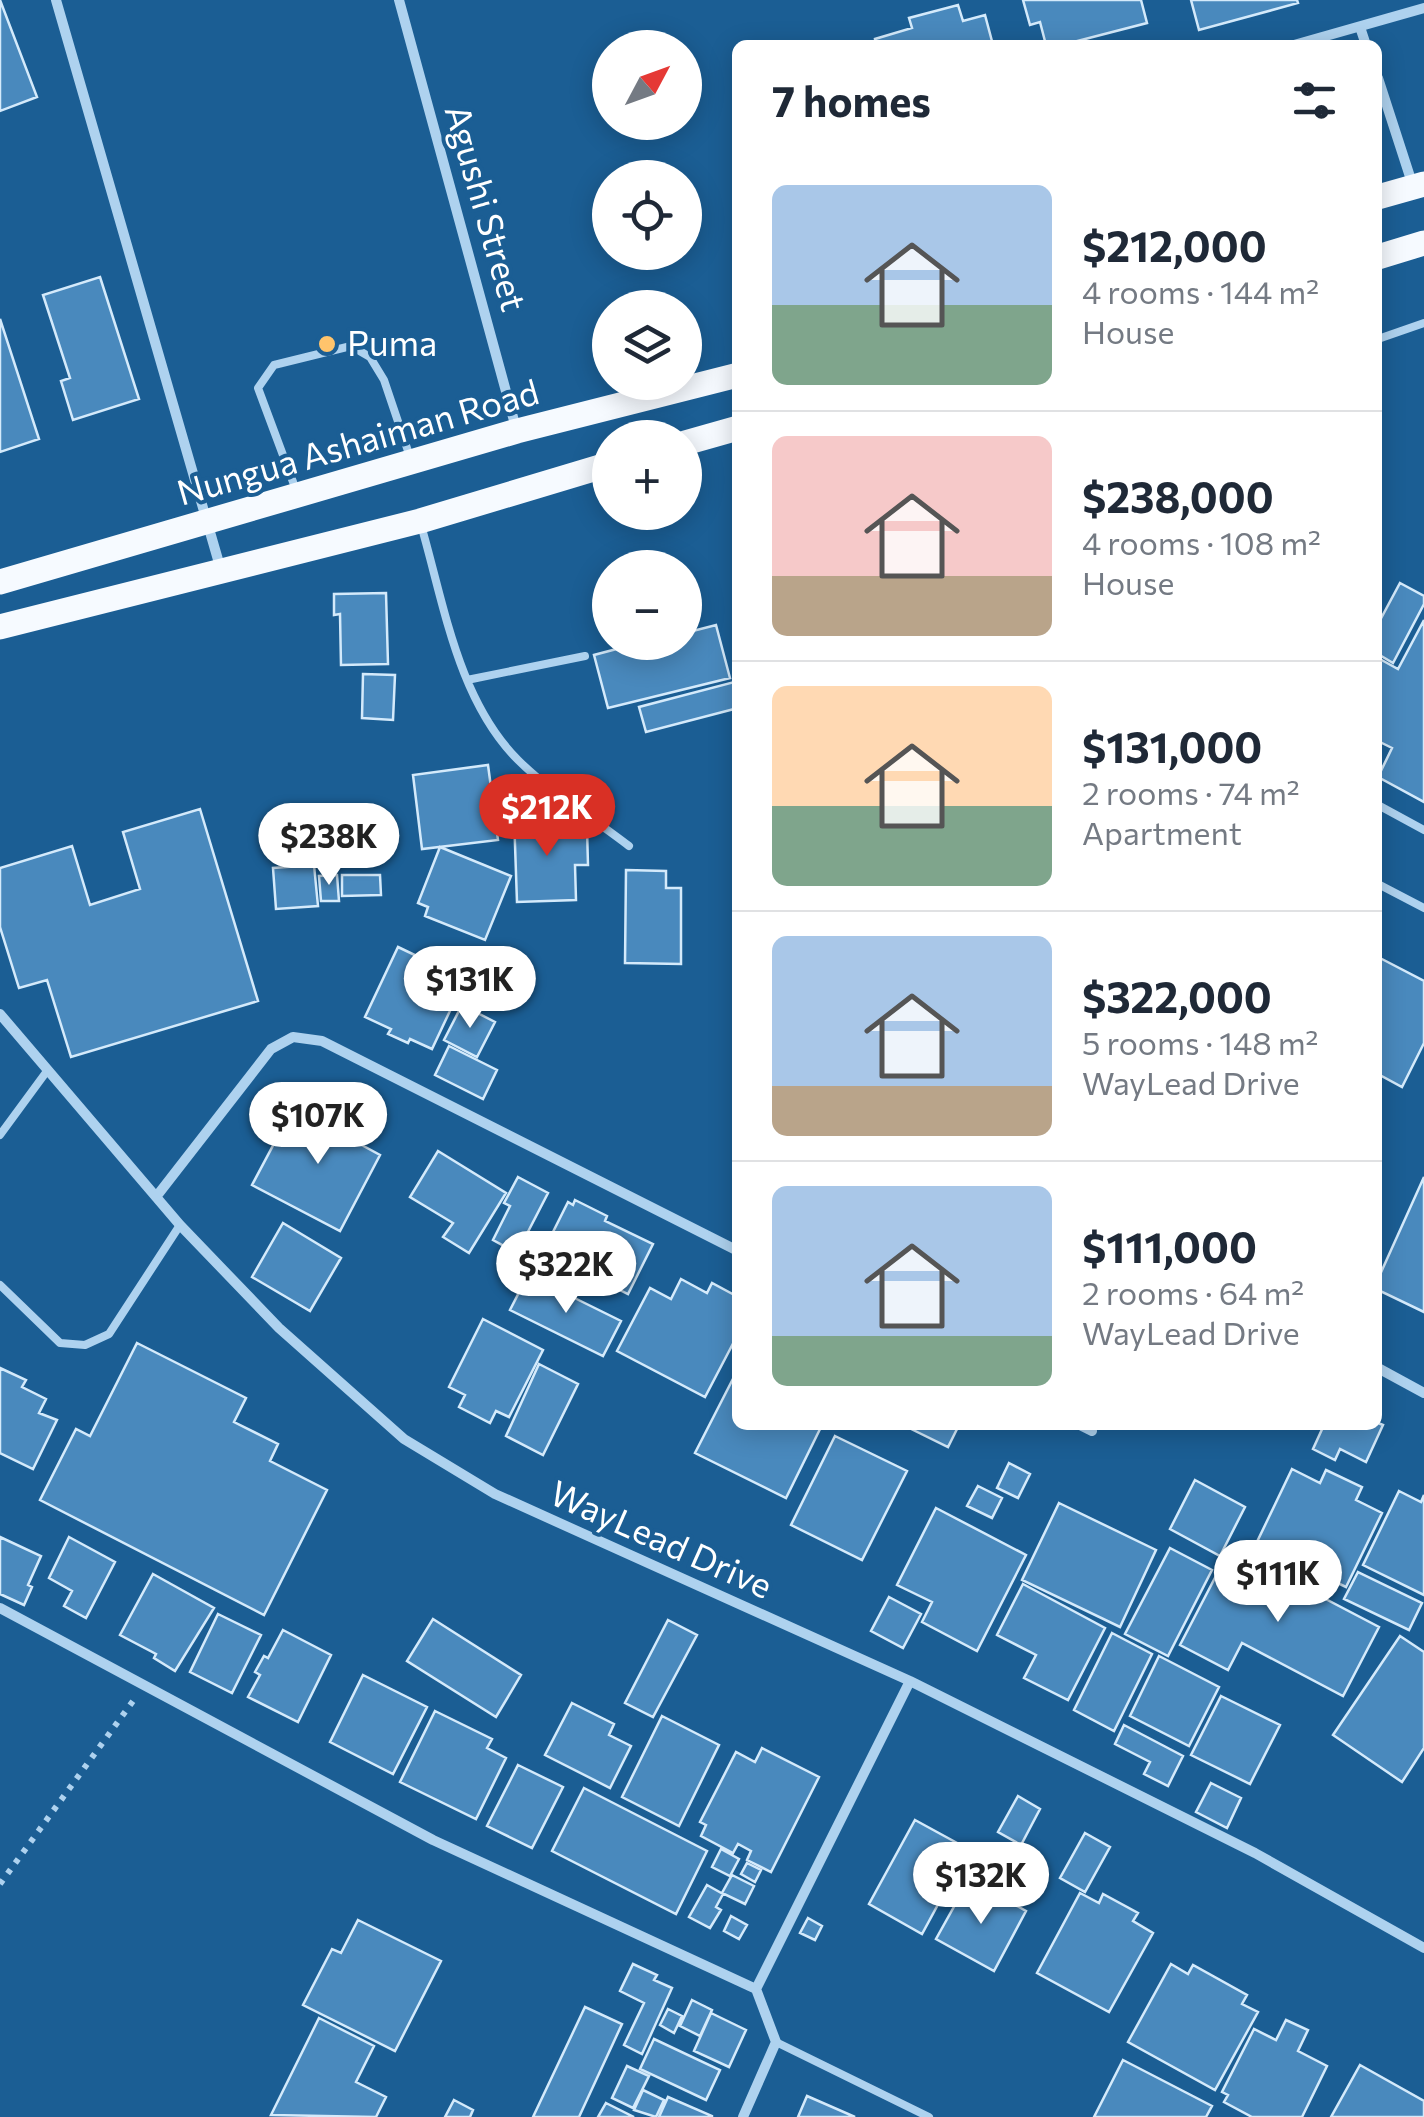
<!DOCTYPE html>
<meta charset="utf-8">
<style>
:root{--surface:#fff;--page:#f6f6f7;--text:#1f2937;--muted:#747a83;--line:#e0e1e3;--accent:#d93025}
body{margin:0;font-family:Commissioner,sans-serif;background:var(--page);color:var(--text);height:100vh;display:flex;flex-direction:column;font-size:38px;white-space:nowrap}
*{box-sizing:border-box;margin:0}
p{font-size:32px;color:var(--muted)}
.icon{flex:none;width:55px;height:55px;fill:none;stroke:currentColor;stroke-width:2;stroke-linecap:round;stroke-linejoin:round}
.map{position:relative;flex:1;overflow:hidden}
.details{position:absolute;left:732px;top:40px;width:650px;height:1390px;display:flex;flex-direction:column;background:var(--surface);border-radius:15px;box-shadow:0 5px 25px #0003}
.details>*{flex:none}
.needle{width:65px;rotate:49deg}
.fabs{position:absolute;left:592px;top:30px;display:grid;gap:20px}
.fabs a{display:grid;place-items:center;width:110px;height:110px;border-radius:50%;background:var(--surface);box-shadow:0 5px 25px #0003;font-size:50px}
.price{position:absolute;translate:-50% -85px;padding:0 22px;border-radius:35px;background:#fff;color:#222;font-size:32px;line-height:65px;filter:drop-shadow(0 2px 5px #0008)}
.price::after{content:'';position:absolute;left:50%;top:60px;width:30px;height:22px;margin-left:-15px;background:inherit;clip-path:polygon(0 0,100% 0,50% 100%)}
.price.current{background:var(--accent);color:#fff}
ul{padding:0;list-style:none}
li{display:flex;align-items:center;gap:30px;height:250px;padding:0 40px}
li+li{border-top:2px solid var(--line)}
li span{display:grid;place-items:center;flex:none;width:280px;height:200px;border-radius:15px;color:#555}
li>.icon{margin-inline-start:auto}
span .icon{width:120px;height:120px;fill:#fffc;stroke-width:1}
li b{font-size:42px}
h2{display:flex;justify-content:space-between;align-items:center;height:120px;padding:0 40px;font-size:42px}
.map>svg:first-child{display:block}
</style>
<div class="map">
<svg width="1424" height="2117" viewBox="0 0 1424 2117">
<rect width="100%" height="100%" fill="#1b5e94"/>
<path fill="#4989bd" stroke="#d4eafb" stroke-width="2.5" d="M0,0L37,97L0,111Z
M1023,0H1141L1147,23L1062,45H1046L1040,22L1030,25Z
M1191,0H1297L1298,3L1199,30Z
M958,5L963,21L985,15L993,45H876L875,39L912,28L909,18Z
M100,277L139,399L73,420L61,381L70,378L43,295Z
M0,319L39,439L0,452Z
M1400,583L1424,596V604L1393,663L1378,654V624Z
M386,593L388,664L341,665L340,614L334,615V594Z
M1424,620V802L1378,777L1392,748L1378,741V658L1398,669Z
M716,625L730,678L608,708L594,655L643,642H685V633Z
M363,674L395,675L393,720L362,718Z
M738,681V708L646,732L639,707Z
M488,765L498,840L422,849L413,775Z
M200,809L258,1001L71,1057L47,980L19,988L0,927V868L72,846L90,905L140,889L123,832Z
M554,815V830L587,829L588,865H575L576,900L517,902L514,816Z
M440,847L511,876L485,940L425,916L428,907L418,903Z
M314,865L318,906L276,909L273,868Z
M626,870L666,871V888H681V964L625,963Z
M337,875L339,901H321L319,876Z
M342,875H380L381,895L342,896Z
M398,947L465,979L432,1049L410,1039L408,1043L388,1034L391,1029L365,1017Z
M1378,957L1424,981V1043L1402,1087L1378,1074Z
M462,1005L495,1022L477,1057L444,1040Z
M449,1046L497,1070L483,1099L435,1075Z
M293,1108L314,1119L319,1109L363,1133L358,1143L380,1155L340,1231L252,1185Z
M438,1151L506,1193L469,1253L443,1237L453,1223L410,1197Z
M518,1177L548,1193L517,1253L493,1240L510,1206L504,1203Z
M1424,1177V1312L1378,1290V1279Z
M575,1200L607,1216L605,1221L653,1244L628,1294L543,1252L568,1202L573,1205Z
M283,1223L341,1258L310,1311L252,1277Z
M528,1275L621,1321L603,1356L510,1310Z
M681,1279L707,1293L712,1283L738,1297V1334L705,1397L617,1351L650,1288L671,1299Z
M483,1319L543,1350L509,1417L496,1411L490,1423L459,1407L465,1395L449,1387Z
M137,1343L246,1398L234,1422L278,1444L270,1461L327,1490L264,1615L40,1500L76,1429L90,1436Z
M539,1364L578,1384L543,1455L506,1436Z
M0,1368L26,1380L22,1387L46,1399L39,1413L57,1420L33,1469L0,1453Z
M738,1369V1425H822L786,1498L695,1453Z
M1378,1423L1383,1425L1366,1462L1340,1449L1335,1460L1313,1449L1324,1425Z
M903,1425H959L948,1447Z
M835,1436L907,1471L862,1560L791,1525Z
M1009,1463L1030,1474L1018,1498L997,1488Z
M1292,1469L1320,1483L1326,1470L1362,1487L1356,1500L1382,1513L1346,1587L1256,1544Z
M1195,1480L1245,1507L1220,1556L1170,1529Z
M978,1486L1002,1498L992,1518L967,1506Z
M1399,1491L1421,1502L1424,1495V1595L1363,1565Z
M1059,1503L1156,1550L1120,1627L1022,1580Z
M936,1508L1026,1555L977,1651L922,1622L932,1602L897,1585Z
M0,1537L41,1556L28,1585L32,1587L24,1605L0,1594Z
M69,1537L115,1562L86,1618L64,1606L72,1591L49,1578Z
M1170,1548L1212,1570L1168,1656L1125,1634Z
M1230,1549L1379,1627L1343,1696L1242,1643L1228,1670L1180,1645Z
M1358,1572L1422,1603L1409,1630L1344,1599Z
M153,1574L214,1608L175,1671L154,1658L156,1654L120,1635Z
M1023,1584L1105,1628L1068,1700L1024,1678L1036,1655L997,1635Z
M889,1597L921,1614L903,1648L871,1631Z
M218,1614L261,1635L232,1693L190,1672Z
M433,1619L521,1675L496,1717L407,1661Z
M668,1620L697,1635L653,1717L625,1703Z
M283,1630L331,1655L298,1722L248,1697L260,1675L255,1672L264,1656L268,1658Z
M1112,1633L1152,1654L1114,1731L1074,1710Z
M1400,1636L1424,1652V1748L1402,1782L1333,1735Z
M1159,1656L1219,1687L1189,1746L1130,1716Z
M363,1675L427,1707L393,1774L330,1742Z
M1221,1696L1280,1725L1250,1784L1191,1755Z
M572,1703L614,1724L609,1735L631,1746L610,1788L545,1755Z
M435,1711L492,1739L487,1748L506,1758L476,1819L400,1782Z
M662,1716L719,1745L679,1826L622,1797Z
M1124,1725L1183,1756L1168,1786L1144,1774L1150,1762L1115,1744Z
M762,1748L819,1777L771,1872L747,1860L751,1851L738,1844L733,1853L701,1836L706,1825L700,1822L736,1752L755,1762Z
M518,1765L563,1787L532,1848L487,1826Z
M1211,1783L1241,1798L1227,1828L1196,1812Z
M584,1788L707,1851L676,1914L552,1851Z
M1018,1796L1040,1809L1021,1845L998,1832Z
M915,1820L968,1849L922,1934L869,1904Z
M1085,1833L1110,1847L1085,1892L1060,1878Z
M721,1849L739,1859L730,1876L712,1867Z
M747,1863L761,1870L755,1882L741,1874Z
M732,1875L754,1886L745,1904L722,1893Z
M707,1885L723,1894L716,1907L721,1910L710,1928L689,1917Z
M965,1887L988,1899L992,1892L1026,1911L994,1971L936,1939Z
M1080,1893L1099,1903L1103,1894L1138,1913L1133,1921L1153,1933L1109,2012L1037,1973Z
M731,1916L747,1925L739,1939L724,1931Z
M808,1918L822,1926L815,1940L800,1933Z
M358,1920L441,1961L395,2051L303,2005L332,1949L341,1953Z
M633,1964L657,1975L654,1980L672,1988L642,2054L624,2045L644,2003L620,1991Z
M1171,1964L1188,1974L1193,1965L1247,1995L1242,2004L1258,2012L1215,2090L1128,2042Z
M692,2000L712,2010L700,2036L680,2026Z
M585,2007L622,2024L579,2117H533Z
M668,2009L682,2016L674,2033L660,2025Z
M711,2013L746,2030L729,2067L694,2051Z
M319,2018L374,2046L356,2082L386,2097L376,2117L271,2115Z
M1286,2020L1308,2030L1298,2051L1327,2066L1302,2117H1252L1224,2102L1228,2095L1222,2092L1254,2029L1276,2040Z
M654,2039L720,2070L706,2100L640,2069Z
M1123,2060L1212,2106L1206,2117H1094Z
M1360,2065L1424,2101V2117H1331Z
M627,2066L649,2076L633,2108L612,2098Z
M643,2090L664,2100L656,2117L634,2110Z
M807,2096L855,2117H798Z
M668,2097L712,2116V2117H659Z
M454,2100L473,2110L470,2117H445Z
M606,2103L634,2117H598Z"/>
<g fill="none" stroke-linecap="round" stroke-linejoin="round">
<path stroke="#aed2ef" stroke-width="6" stroke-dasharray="5 8" stroke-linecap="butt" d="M0,1884L133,1701"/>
<path stroke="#aed2ef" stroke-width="8" d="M1378,339L1424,323
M296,490L258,388L274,365L351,346L370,357L384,380L410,457
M421,525C444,604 458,700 518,760C550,792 593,818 629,846
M467,680L585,656
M1378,805L1424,830
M1378,884L1424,908
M0,1135L47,1071
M0,1285L60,1343L85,1345L109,1334L180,1225
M776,2042L929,2117"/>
<path stroke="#aed2ef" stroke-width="10" d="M56,0L221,570
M399,0L516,428
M1360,27L1366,45
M1294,45L1424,8
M1378,78L1413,186
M0,1014L180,1225L279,1328L404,1439L495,1494L910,1681L1255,1853L1424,1948
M156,1197L271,1049L293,1037L322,1041L738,1251
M1378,1368L1424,1393
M1080,1425L1092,1431
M0,1608L433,1840L756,1989L910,1681
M743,2117L776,2042L756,1989"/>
<path stroke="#f6faff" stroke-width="25" d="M1378,197L1424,184
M1378,257L1424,243
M685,443L738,428
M0,582L517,431L738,375
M0,627L420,521L610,464"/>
</g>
<circle fill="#ffc46c" stroke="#1b5e94" stroke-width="4" cx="327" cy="344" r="10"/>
<g text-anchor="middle" stroke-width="8" stroke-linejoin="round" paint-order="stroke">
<g font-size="35" fill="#fff" stroke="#1b5e94">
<text transform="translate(485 208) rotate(74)" y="12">Agushi Street</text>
<text transform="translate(358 443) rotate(-16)" y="12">Nungua Ashaiman Road</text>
<text transform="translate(661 1540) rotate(24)" y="12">WayLead Drive</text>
</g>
<g font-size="35" fill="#fff" stroke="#1b5e94" text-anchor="start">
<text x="347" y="356">Puma</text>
</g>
</g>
</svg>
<div class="fabs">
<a><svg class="needle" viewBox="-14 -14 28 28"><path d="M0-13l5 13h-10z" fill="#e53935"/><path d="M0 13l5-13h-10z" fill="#747a83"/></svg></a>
<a><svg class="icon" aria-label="locate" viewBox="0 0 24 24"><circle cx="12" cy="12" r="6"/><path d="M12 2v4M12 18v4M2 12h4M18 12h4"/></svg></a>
<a><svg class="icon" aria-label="layers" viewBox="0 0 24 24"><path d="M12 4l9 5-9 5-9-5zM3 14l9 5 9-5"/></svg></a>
<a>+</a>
<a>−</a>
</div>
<b class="price current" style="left:547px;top:859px">$212K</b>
<b class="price" style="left:329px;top:888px">$238K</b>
<b class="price" style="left:470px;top:1031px">$131K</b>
<b class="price" style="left:318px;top:1167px">$107K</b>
<b class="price" style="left:566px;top:1316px">$322K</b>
<b class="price" style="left:1278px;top:1625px">$111K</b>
<b class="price" style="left:981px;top:1927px">$132K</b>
<section class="details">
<h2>7 homes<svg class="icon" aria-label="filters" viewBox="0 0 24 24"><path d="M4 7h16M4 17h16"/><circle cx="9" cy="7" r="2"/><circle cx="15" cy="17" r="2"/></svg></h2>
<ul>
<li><span style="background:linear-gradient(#a9c7e8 60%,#7fa58c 0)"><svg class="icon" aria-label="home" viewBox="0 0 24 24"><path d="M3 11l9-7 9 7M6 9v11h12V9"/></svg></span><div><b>$212,000</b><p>4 rooms · 144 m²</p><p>House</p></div></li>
<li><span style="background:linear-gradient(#f6c9c9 70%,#b9a48a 0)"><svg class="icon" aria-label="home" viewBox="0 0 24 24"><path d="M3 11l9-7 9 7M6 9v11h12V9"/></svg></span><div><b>$238,000</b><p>4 rooms · 108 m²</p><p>House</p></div></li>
<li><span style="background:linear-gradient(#ffd9b3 60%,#7fa58c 0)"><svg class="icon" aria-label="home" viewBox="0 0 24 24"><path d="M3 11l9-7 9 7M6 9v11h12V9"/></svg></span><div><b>$131,000</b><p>2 rooms · 74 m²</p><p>Apartment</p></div></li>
<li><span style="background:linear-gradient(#a9c7e8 75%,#b9a48a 0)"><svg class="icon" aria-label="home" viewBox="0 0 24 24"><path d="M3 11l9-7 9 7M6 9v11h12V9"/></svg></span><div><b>$322,000</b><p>5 rooms · 148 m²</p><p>WayLead Drive</p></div></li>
<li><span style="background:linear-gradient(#a9c7e8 75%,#7fa58c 0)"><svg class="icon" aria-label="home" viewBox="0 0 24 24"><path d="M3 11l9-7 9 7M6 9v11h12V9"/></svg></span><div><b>$111,000</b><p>2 rooms · 64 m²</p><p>WayLead Drive</p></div></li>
</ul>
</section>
</div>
